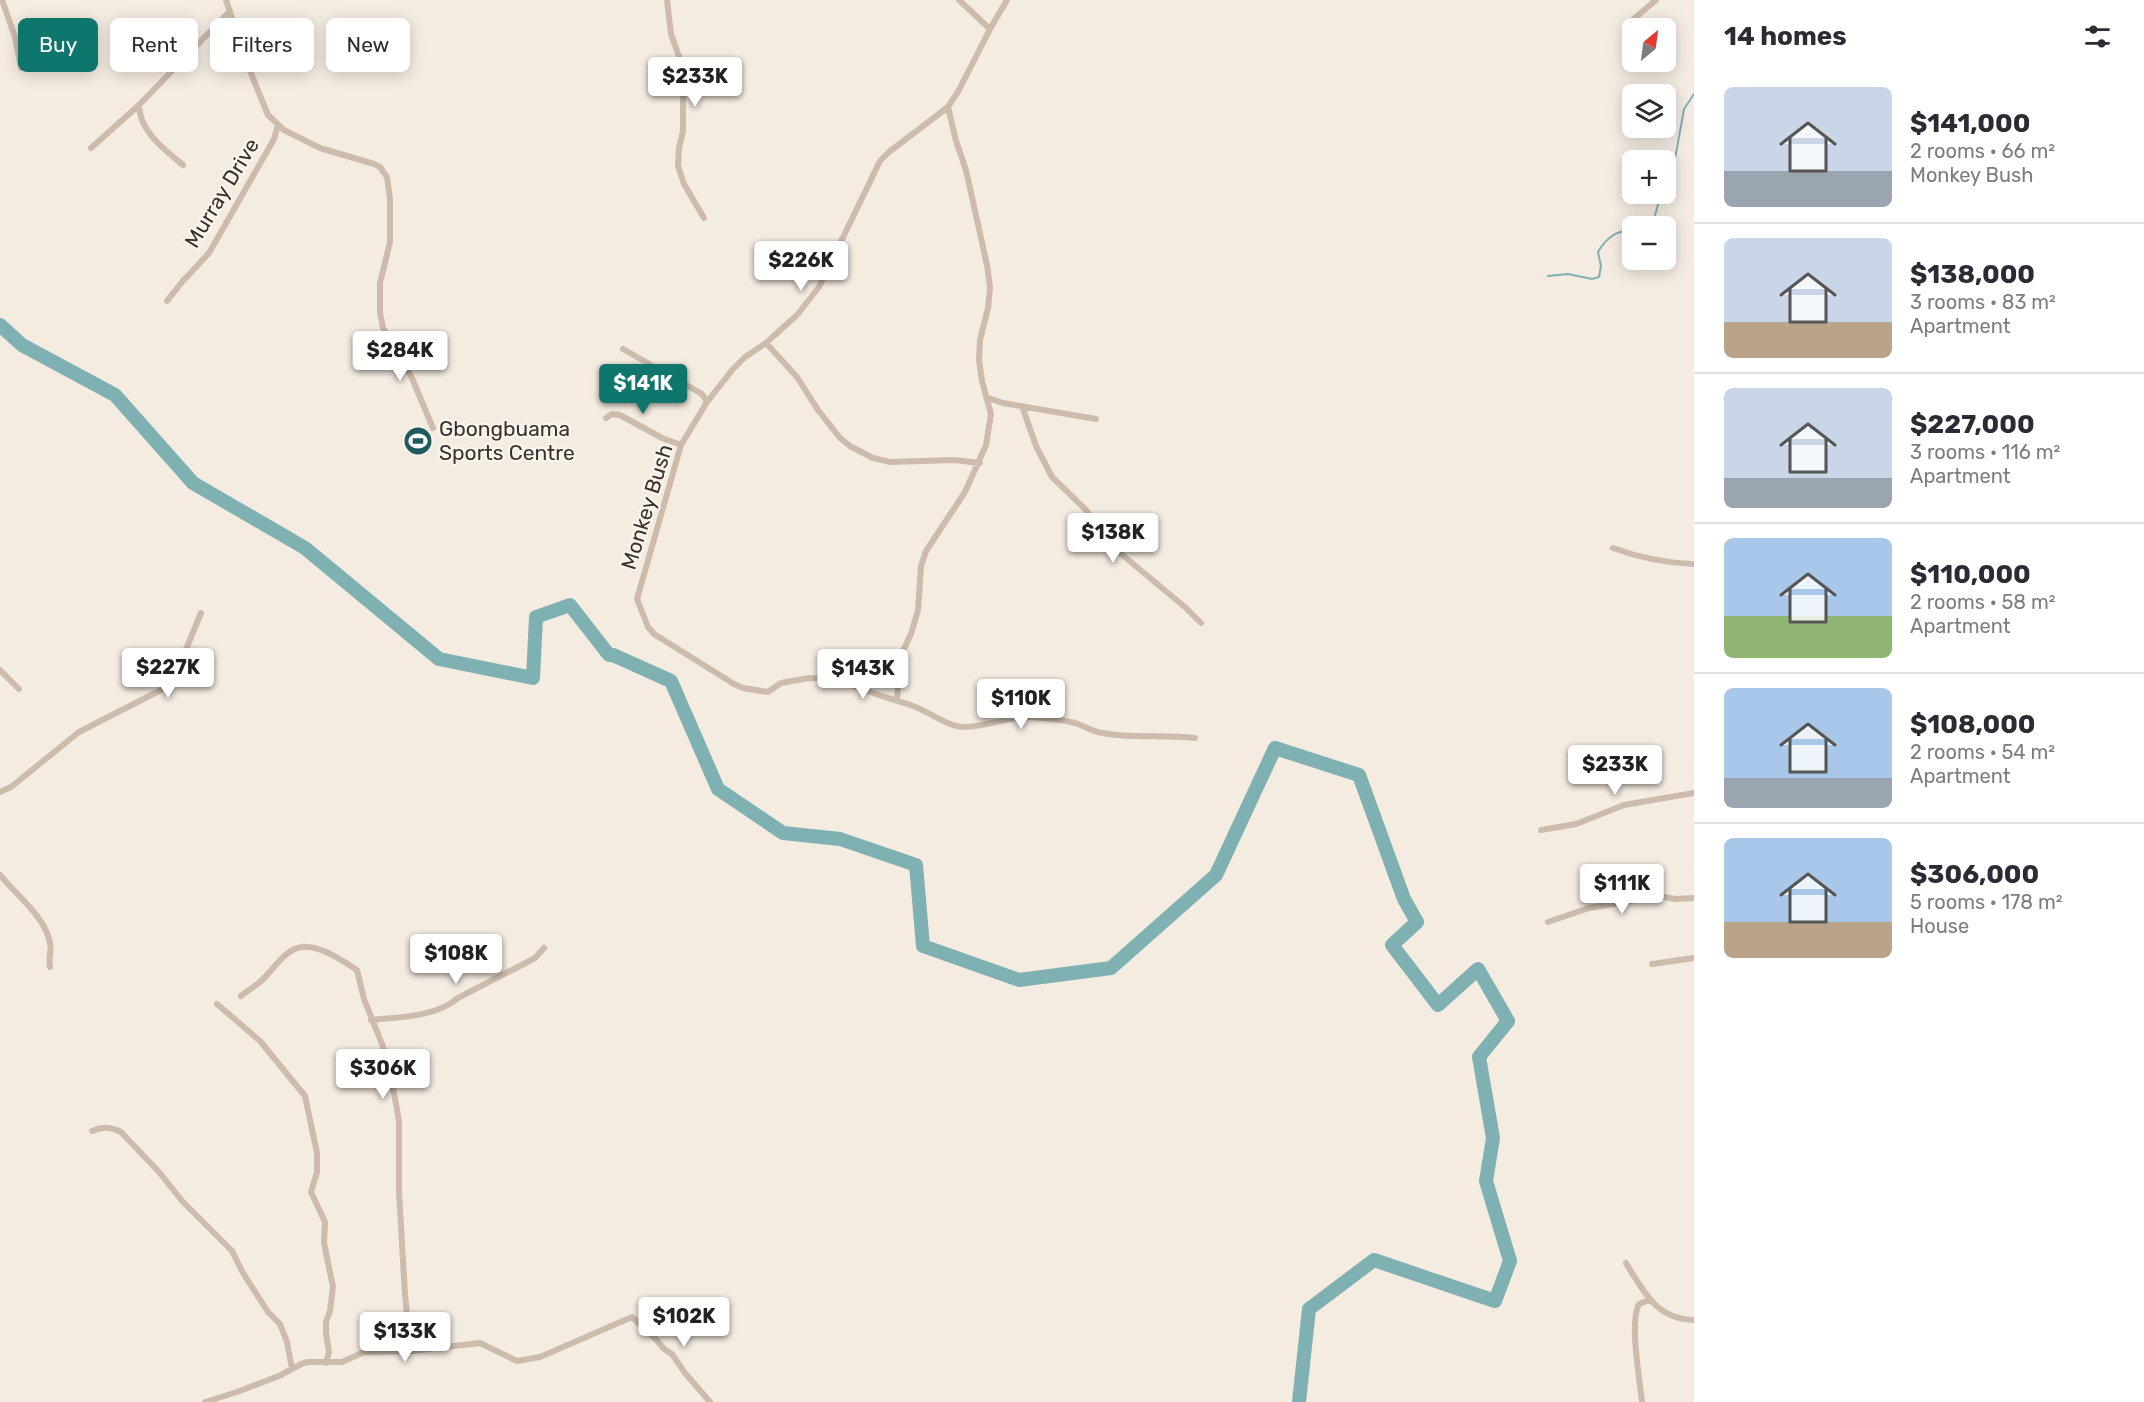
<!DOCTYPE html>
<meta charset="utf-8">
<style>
:root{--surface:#fff;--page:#f7f7f7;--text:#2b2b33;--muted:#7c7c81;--line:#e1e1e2;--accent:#0f766e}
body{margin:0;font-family:Rubik,sans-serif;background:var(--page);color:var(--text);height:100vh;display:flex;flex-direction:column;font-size:22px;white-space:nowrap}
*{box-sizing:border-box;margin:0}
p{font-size:20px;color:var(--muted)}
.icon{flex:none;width:33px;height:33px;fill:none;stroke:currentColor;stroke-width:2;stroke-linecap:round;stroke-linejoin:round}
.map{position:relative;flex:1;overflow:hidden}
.sheet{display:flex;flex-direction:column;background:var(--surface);width:450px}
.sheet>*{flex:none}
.guide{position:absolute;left:18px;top:18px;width:570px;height:54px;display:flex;gap:12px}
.needle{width:39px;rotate:29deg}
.fabs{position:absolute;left:1622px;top:18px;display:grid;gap:12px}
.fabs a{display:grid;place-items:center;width:54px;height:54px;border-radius:9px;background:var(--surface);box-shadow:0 3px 15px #0003;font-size:30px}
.price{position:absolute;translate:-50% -51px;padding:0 14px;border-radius:6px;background:#fff;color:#222;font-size:20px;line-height:39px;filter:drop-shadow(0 2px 3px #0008)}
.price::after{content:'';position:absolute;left:50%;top:36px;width:18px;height:14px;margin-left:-9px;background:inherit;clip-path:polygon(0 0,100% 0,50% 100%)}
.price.on{background:var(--accent);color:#fff}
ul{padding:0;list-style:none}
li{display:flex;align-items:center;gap:18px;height:150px;padding:0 30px}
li+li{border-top:2px solid var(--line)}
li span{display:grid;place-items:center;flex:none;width:168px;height:120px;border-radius:9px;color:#555}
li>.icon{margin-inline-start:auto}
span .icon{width:72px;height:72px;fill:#fffc;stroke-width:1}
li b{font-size:26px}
h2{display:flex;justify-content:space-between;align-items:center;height:72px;padding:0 30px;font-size:26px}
.tag{padding:0 21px;border-radius:9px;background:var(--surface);box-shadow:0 3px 15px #0003;font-size:21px;line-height:54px}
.tag.on{background:var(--accent);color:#fff}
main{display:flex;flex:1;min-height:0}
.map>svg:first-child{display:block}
</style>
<main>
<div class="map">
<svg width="1694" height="1402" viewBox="0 0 1694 1402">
<rect width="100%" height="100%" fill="#f4ebe1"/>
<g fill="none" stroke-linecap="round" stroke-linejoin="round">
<path stroke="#7fb0b2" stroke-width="2" d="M1665,174L1675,159L1684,109L1694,94
M1652,226L1661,194
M1548,276L1568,274L1592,279L1599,277L1601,266L1598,252C1605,240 1617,228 1632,232"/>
<path stroke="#7fb0b2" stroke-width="14" d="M0,325L22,345L115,395L193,483L305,548L439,659L533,678L536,617L570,605L609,655H613L671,681L718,789L783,833L840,839L916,865L923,946L1019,980L1111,968L1216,875L1275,748L1359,775L1404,899L1417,922L1392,945L1438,1005L1478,969L1508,1021L1479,1057L1493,1138L1486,1181L1510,1261L1495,1301L1374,1260L1309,1309L1299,1402"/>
<path stroke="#cdbbac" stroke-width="6" d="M2,0L15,37L21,68
M226,0L248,66L268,115L284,130L320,148L374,164L380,167L387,177L390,199V242L380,283V312L383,328L411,376L433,428
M667,0L671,34L682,65L683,82V131L679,148L678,166L684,184L704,218
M959,0L990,29
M1630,22L1656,0
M948,107L956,141L966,170L987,265L990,287L988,308L980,340L979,360L982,381L991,414L986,445L965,492L926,551L921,566L918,610L911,634L895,668L886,679L862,688L830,679L809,678L781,683L768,692L743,688L734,684L654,634L648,627L637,599L681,445L707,402L733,369L745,357L766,343L797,315L819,287L880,161L889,152L948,107L959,90L990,29L1007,0
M91,148L139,105
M183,165C165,150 139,131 139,105L229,12
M167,301L182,282L209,253L274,139L278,125
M766,343L797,377L818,410L840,438L850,446L873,458L890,462L954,460L980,463
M623,349L702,394L707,402
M988,398L1003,403L1096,419
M1022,406L1036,446L1052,477L1086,510L1102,534L1114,548L1186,608L1201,623
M606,418L612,414L620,415L662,438L681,445
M1613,548C1640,558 1666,563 1694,564
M895,668L898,684L897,701
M0,670L19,689
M862,688C878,697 896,699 913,706C930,712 946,726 964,727C986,727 1007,717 1028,717C1044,718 1062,719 1078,724C1086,727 1094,732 1103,733C1133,739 1165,734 1195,738
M0,792L11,787L79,732L161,690L176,674L201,613
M1541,830L1576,824L1624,805L1694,793
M0,875C17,896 45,916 50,943C52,951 48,959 50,967
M1548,922L1589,908L1659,896L1675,899L1694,898
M1652,964L1694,958
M241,996C247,991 254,987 260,982C273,971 284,949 302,947C320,945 343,961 357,970L364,999L388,1059L399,1121V1191L405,1295L410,1342L407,1351
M217,1004L260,1041L305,1096L317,1153V1172L311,1192L325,1222L324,1243L333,1287L330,1311L326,1322V1333L329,1352L326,1363
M371,1020C400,1017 436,1017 458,998L535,958L544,948
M92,1131C102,1127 110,1126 121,1132L159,1172L183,1202L232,1251L243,1273L268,1312L280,1324L287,1342L292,1369
M1626,1263C1644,1292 1656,1319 1694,1320
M205,1402L237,1392L279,1376L301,1364L308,1362H342L364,1352L411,1351L480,1343L517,1361L540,1357L632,1317L655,1338L664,1349L672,1354L685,1373L710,1402
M1642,1402C1640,1380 1629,1322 1639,1304L1649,1300"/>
</g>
<defs>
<g id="stadium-disc" transform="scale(1.5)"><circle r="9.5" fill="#1f5a5e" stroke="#fbf5ee"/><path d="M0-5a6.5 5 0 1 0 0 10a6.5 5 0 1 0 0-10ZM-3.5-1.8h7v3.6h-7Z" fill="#fff"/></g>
</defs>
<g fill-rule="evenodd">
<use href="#stadium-disc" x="418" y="441"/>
</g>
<g text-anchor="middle" stroke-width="4.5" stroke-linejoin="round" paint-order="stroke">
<g font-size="21" fill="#3b302b" stroke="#fbf5ee">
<text transform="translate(222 193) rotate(-59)" y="7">Murray Drive</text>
<text transform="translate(647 507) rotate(-73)" y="7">Monkey Bush</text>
</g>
<g font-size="21" fill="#3b302b" stroke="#fbf5ee" text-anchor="start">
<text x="439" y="436">Gbongbuama<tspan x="439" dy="24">Sports Centre</tspan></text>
</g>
</g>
</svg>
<div class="fabs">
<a><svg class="needle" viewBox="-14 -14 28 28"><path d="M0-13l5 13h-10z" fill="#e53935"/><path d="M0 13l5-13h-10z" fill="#7c7c81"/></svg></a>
<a><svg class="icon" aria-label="layers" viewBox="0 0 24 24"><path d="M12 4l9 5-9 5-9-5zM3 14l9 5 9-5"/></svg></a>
<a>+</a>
<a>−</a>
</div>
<b class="price" style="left:695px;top:108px">$233K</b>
<b class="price" style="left:801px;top:292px">$226K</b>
<b class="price" style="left:400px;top:382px">$284K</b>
<b class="price on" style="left:643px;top:415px">$141K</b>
<b class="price" style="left:1113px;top:564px">$138K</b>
<b class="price" style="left:168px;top:699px">$227K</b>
<b class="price" style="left:863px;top:700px">$143K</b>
<b class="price" style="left:1021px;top:730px">$110K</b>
<b class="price" style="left:1615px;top:796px">$233K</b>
<b class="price" style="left:1622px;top:915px">$111K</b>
<b class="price" style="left:456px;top:985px">$108K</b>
<b class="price" style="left:383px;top:1100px">$306K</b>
<b class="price" style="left:684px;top:1348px">$102K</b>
<b class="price" style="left:405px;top:1363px">$133K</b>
<div class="guide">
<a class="tag on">Buy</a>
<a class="tag">Rent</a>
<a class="tag">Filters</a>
<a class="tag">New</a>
</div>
</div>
<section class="sheet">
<h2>14 homes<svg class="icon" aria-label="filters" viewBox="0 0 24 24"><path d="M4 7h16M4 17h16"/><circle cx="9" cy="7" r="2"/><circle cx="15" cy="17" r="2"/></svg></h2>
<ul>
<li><span style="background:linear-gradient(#c9d6e8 70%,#9aa5b1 0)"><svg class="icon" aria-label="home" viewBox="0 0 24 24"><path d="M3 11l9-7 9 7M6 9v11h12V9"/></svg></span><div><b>$141,000</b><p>2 rooms · 66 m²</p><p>Monkey Bush</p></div></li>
<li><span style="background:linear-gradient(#c9d6e8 70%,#b9a48a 0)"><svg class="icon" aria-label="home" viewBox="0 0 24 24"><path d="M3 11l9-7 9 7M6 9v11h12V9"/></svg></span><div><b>$138,000</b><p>3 rooms · 83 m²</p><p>Apartment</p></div></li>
<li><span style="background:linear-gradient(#c9d6e8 75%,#9aa5b1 0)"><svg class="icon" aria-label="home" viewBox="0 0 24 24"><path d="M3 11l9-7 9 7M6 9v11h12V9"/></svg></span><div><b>$227,000</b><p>3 rooms · 116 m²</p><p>Apartment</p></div></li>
<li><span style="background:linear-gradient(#a9c7e8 65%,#8fb573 0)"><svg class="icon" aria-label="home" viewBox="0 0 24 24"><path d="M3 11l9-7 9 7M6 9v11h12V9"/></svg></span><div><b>$110,000</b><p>2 rooms · 58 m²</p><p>Apartment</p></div></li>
<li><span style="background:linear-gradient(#a9c7e8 75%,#9aa5b1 0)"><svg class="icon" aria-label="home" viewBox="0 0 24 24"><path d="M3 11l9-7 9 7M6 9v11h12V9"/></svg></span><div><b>$108,000</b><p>2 rooms · 54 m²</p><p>Apartment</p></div></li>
<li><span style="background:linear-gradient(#a9c7e8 70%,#b9a48a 0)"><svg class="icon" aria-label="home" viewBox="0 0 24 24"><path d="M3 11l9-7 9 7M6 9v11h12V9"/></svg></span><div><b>$306,000</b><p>5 rooms · 178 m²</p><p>House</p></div></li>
</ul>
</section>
</main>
